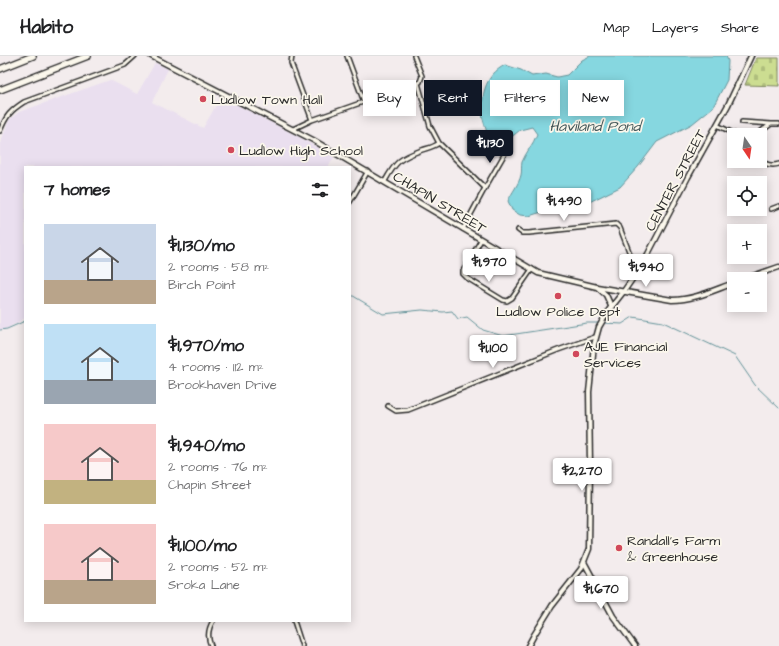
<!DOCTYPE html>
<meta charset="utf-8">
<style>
:root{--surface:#fff;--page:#f2f2f2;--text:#202124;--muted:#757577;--line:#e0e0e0;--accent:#111827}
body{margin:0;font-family:"Architects Daughter",sans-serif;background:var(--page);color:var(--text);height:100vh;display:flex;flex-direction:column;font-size:15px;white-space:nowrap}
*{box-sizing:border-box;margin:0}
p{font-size:13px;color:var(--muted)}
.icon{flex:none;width:22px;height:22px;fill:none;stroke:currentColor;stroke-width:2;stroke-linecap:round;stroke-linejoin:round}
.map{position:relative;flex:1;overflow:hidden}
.sheet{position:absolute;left:24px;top:110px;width:327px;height:456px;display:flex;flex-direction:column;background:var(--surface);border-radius:0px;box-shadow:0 2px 10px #0003}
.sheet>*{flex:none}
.top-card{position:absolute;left:363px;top:24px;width:356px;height:36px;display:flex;gap:8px}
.needle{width:26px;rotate:167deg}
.fabs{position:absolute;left:727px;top:72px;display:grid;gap:8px}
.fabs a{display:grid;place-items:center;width:40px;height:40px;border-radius:0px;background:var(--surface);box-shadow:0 2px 10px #0003;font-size:20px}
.price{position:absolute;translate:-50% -34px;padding:0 9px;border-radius:4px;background:#fff;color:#222;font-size:13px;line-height:26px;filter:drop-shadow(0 1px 2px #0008)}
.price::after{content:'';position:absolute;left:50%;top:24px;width:12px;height:9px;margin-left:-6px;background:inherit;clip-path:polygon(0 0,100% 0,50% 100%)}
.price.on{background:var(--accent);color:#fff}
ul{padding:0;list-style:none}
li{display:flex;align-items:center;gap:12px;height:100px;padding:0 20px}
li span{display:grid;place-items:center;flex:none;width:112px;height:80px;border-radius:0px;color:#555}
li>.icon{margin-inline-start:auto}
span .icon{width:48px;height:48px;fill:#fffc;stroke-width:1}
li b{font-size:17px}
h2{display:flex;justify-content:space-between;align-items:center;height:48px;padding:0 20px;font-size:17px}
.tag{padding:0 14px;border-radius:0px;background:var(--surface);box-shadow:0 2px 10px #0003;font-size:14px;line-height:36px}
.tag.on{background:var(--accent);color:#fff}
header{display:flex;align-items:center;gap:24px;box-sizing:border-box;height:56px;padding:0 20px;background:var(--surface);border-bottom:1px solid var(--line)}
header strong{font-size:19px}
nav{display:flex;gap:22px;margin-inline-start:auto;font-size:14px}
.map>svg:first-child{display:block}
</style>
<header>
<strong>Habito</strong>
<nav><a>Map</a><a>Layers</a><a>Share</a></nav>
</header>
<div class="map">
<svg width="779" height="590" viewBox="0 0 779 590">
<defs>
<pattern id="cemetery-stones" width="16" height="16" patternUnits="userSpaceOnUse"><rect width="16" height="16" fill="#ccdd91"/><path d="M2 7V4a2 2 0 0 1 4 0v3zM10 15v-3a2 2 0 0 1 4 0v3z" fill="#afbe7d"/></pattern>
</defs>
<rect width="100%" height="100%" fill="#f3eced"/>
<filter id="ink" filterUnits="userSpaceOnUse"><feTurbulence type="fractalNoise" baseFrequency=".025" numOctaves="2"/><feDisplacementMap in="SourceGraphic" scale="8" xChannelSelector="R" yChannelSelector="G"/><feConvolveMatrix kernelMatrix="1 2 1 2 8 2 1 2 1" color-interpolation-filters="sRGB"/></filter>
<g filter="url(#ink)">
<path fill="#eadfef" d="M155,7L168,13L152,46L203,72L221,41L299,81L334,101L328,111H25V262L8,272L0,274V88L9,64L19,56L110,24L137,38Z"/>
<path fill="url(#cemetery-stones)" stroke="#7c845e" d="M756,2H779V30L745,29Z"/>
<path fill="#86d7e0" stroke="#629298" d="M590,0H726L728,5L727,24L713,51L692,68L657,86L638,111L620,131L575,153L548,154L529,160L520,159L512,154L508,145C512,136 519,128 521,119C522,115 521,111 522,106C526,96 533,89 537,78L532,71L520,74L508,84L493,82L487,78C486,71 482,63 482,57C482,36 486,19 505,9L521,14L532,20L546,18L557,21L567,19L582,4Z"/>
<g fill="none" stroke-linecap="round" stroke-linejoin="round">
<path stroke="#629298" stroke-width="1" d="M350,238L383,258L422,254L443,256L452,255L458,263L467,261L483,274L503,280L587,267H598
M604,267L622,268L633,261L663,266L735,300L755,329L779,352
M0,274L7,273L25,265"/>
<g stroke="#2b2b2b" stroke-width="6">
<path id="street" d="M292,0L291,7L312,64
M347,0L364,46
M418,27L430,70L439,87
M742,66L771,68
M717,69L737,79
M293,73L312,64L420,26L422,20L414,0
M0,75C6,60 10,55 24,46L125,9L135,0
M756,79L771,68H779
M760,104C765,109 773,110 779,108
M385,125C396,105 400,102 422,94C428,92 434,91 439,87L485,132L463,173
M485,132L508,92
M350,146L368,115
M771,153L779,150
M518,174L522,177H529L616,168L620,172L637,216
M481,184L463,215V218L467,222L503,244L507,245L512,242L532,213
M388,350L396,355L408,354L558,294L595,281
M294,565L302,590
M211,590C207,581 208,573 213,565"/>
</g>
<g stroke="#2b2b2b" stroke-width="7">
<path id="secondary" d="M151,0L313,84L538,217L597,231L672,244C694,244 714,234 734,227
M744,223L779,211
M597,231L606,239L611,250
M584,506L613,560L635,590
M528,590L534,579L552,550L581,513L589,493L590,409L589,336L594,289L599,271L609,254L624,235L637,216L648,198L688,121L728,49L751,0"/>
</g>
<g stroke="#2b2b2b" stroke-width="8">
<path id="highway" d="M0,13L33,0
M0,34L88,0"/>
</g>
<use href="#street" stroke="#fbf7ec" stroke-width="3"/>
<use href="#secondary" stroke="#fbf7ec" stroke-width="4"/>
<use href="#highway" stroke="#fbf7ec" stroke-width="5.5"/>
</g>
</g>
<g fill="#d1495b" stroke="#fbf7ec" stroke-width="1.5">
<circle cx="203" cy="43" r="4"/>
<circle cx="231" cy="94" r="4"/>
<circle cx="558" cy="240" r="4"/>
<circle cx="576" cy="298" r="4"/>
<circle cx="619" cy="492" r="4"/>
</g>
<g text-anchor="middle" stroke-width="3.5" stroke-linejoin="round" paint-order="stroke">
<g font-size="14" fill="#2b2b2b" stroke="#fbf7ec" text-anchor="start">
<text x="211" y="48">Ludlow Town Hall</text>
<text x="239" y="99">Ludlow High School</text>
<text x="558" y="260" text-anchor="middle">Ludlow Police Dept</text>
<text x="584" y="295">AJE Financial<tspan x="584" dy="16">Services</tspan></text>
<text x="627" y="489">Randall's Farm<tspan x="627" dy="16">&amp; Greenhouse</tspan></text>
</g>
<g font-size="14" fill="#2b2b2b" stroke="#fbf7ec">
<text transform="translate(675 124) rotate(-62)" y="5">CENTER STREET</text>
<text transform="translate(440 146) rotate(31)" y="5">CHAPIN STREET</text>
</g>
<g font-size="15" font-style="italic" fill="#425658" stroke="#fbf7ec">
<text x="595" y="75">Haviland Pond</text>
</g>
</g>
</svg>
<div class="fabs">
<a><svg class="needle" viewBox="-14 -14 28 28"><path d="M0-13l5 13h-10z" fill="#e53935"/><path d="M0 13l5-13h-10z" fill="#757577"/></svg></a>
<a><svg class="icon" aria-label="locate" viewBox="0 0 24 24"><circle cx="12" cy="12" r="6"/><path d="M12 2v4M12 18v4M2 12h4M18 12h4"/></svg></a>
<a>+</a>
<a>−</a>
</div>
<b class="price on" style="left:490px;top:108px">$1,130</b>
<b class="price" style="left:564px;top:166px">$1,490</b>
<b class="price" style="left:489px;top:227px">$1,970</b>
<b class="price" style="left:646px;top:232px">$1,940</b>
<b class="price" style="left:493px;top:313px">$1,100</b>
<b class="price" style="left:582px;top:436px">$2,270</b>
<b class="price" style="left:601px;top:554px">$1,670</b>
<div class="top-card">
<a class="tag">Buy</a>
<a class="tag on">Rent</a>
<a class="tag">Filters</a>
<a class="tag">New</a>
</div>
<section class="sheet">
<h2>7 homes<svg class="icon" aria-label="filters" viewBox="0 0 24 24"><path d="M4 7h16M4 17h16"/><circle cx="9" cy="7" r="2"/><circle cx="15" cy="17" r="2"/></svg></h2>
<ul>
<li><span style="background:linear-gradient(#c9d6e8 70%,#b9a48a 0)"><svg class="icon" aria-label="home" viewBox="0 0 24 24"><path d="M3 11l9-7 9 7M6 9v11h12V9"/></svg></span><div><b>$1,130/mo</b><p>2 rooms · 58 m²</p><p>Birch Point</p></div></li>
<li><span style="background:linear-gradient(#bfe0f5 70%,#9aa5b1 0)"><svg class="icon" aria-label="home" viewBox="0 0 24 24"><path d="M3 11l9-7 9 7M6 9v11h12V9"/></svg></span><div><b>$1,970/mo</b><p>4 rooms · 112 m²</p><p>Brookhaven Drive</p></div></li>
<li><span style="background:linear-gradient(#f6c9c9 70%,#c2b280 0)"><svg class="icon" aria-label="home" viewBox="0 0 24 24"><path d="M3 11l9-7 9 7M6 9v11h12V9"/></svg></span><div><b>$1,940/mo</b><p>2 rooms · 76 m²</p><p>Chapin Street</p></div></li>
<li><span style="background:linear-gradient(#f6c9c9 70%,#b9a48a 0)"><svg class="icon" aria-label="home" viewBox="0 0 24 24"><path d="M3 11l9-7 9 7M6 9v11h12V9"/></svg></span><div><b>$1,100/mo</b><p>2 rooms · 52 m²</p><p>Sroka Lane</p></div></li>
</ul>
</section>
</div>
